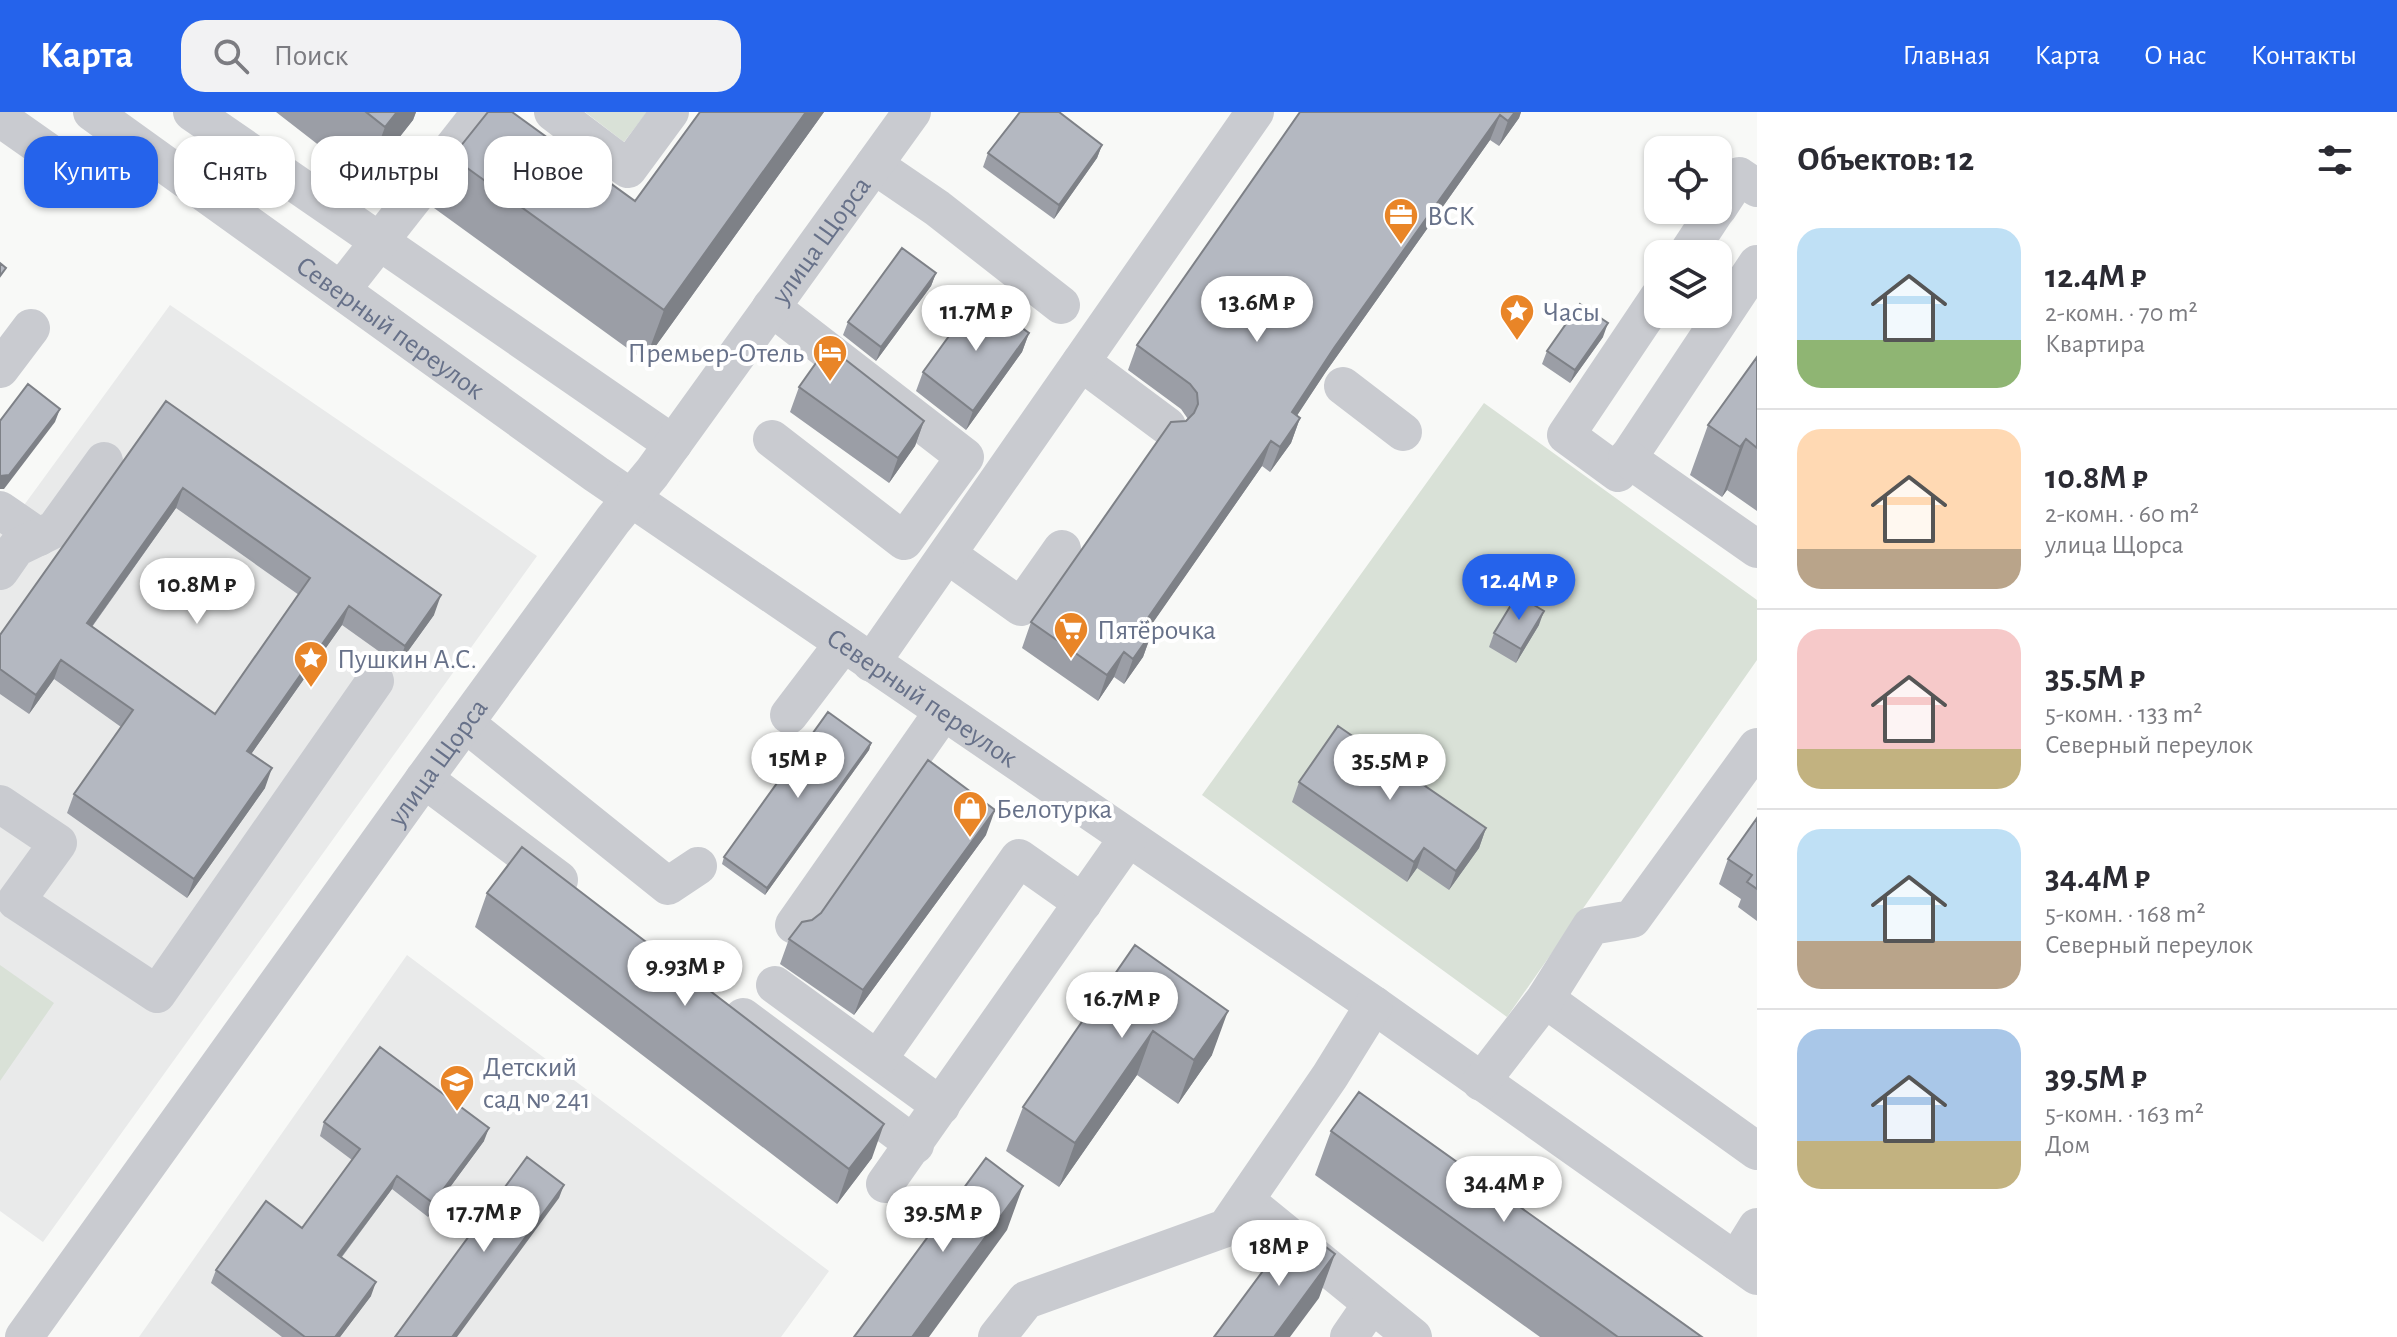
<!DOCTYPE html>
<html lang="ru">
<meta charset="utf-8">
<style>
:root{--surface:#fff;--page:#f2f2f3;--text:#2b2b33;--muted:#7c7c81;--line:#e1e1e2;--accent:#2563eb}
body{margin:0;font-family:"Alegreya Sans",sans-serif;background:var(--page);color:var(--text);height:100vh;display:flex;flex-direction:column;font-size:30px;white-space:nowrap}
*{box-sizing:border-box;margin:0}
p{font-size:26px;color:var(--muted)}
.icon{flex:none;width:44px;height:44px;fill:none;stroke:currentColor;stroke-width:2;stroke-linecap:round;stroke-linejoin:round}
.map{position:relative;flex:1;overflow:hidden}
.drawer{display:flex;flex-direction:column;background:var(--surface);width:640px}
.drawer>*{flex:none}
.guide{position:absolute;left:24px;top:24px;width:760px;height:72px;display:flex;gap:16px}
.buttons{position:absolute;left:1644px;top:24px;display:grid;gap:16px}
.buttons a{display:grid;place-items:center;width:88px;height:88px;border-radius:16px;background:var(--surface);box-shadow:0 2px 6px #0004;font-size:40px}
.price{position:absolute;translate:-50% -68px;padding:0 18px;border-radius:28px;background:#fff;color:#222;font-size:26px;line-height:52px;filter:drop-shadow(0 2px 4px #0008)}
.price::after{content:'';position:absolute;left:50%;top:48px;width:24px;height:18px;margin-left:-12px;background:inherit;clip-path:polygon(0 0,100% 0,50% 100%)}
.price.active{background:var(--accent);color:#fff}
ul{padding:0;list-style:none}
li{display:flex;align-items:center;gap:24px;height:200px;padding:0 40px}
li+li{border-top:2px solid var(--line)}
li span{display:grid;place-items:center;flex:none;width:224px;height:160px;border-radius:24px;color:#555}
li>.icon{margin-inline-start:auto}
span .icon{width:96px;height:96px;fill:#fffc;stroke-width:1}
li b{font-size:34px}
h2{display:flex;justify-content:space-between;align-items:center;height:96px;padding:0 40px;font-size:34px}
.chip{padding:0 28px;border-radius:24px;background:var(--surface);box-shadow:0 2px 6px #0004;font-size:28px;line-height:72px}
.chip.active{background:var(--accent);color:#fff}
header{display:flex;align-items:center;gap:48px;box-sizing:border-box;height:112px;padding:0 40px;background:var(--accent);color:#fff}
header strong{font-size:38px}
nav{display:flex;gap:44px;margin-inline-start:auto;font-size:28px}
.search{width:560px;height:72px;background:var(--page);display:flex;align-items:center;gap:20px;box-sizing:border-box;padding:0 28px;border-radius:24px;color:var(--muted);font-size:30px}
main{display:flex;flex:1;min-height:0}
.map>svg:first-child{display:block}
</style>
<header>
<strong>Карта</strong>
<div class="search"><svg class="icon" aria-label="search" viewBox="0 0 24 24"><circle cx="10" cy="10" r="6"/><path d="M15 15l6 6"/></svg>Поиск</div>
<nav><a>Главная</a><a>Карта</a><a>О нас</a><a>Контакты</a></nav>
</header>
<main>
<div class="map">
<svg width="1757" height="1225" viewBox="0 0 1757 1225">
<rect width="100%" height="100%" fill="#f8f9f7"/>
<path fill="#e9eaea" d="M170,193L537,444L43,1130L0,1099V420L3,422Z
M407,843L829,1159L781,1225H139Z"/>
<path fill="#d9e1d7" d="M585,0H647L624,30Z
M1484,291L1757,488V548L1507,905L1202,683Z
M0,853L54,891L0,969Z"/>
<g fill="none" stroke-linecap="round" stroke-linejoin="round">
<g stroke="#c9cbd0" stroke-width="38">
<path id="s1" d="M92,0L596,362L1374,893L1757,1164"/>
<path d="M192,0L673,332"/>
<path d="M553,0L628,57L670,0"/>
<path d="M0,6L101,77"/>
<path d="M874,53L937,96L1061,193"/>
<path d="M1718,96L1739,64L1757,76"/>
<path d="M1687,142L1716,98"/>
<path d="M342,177L481,0"/>
<path d="M1658,186L1566,323L1618,361L1757,152"/>
<path d="M771,195L965,345L904,429L772,327"/>
<path d="M1081,250L1167,314"/>
<path d="M0,257L31,216"/>
<path d="M1343,274L1403,320"/>
<path d="M1627,346L1757,437"/>
<path d="M0,398L39,425"/>
<path d="M948,443L1021,495L1062,437"/>
<path d="M0,459L16,436L55,417L104,349"/>
<path d="M871,551L1255,0"/>
<path d="M789,603L843,532"/>
<path d="M465,611L668,774L698,754"/>
<path d="M424,667L559,768"/>
<path d="M0,692L58,731L16,789L157,882L375,569"/>
<path d="M794,813L943,600"/>
<path d="M775,873L941,994"/>
<path d="M1545,887L1757,1039"/>
<path d="M743,905L915,1033"/>
<path d="M878,947L1019,746L1083,791"/>
<path d="M1481,970L1545,887L1591,814L1632,807L1757,635"/>
<path d="M885,1072L1128,726"/>
<path d="M1246,1089L1413,1225"/>
<path d="M1736,1149L1757,1115"/>
<path id="s2" d="M24,1225L424,667L613,408L652,361L912,0"/>
<path d="M997,1225L1026,1188L1226,1116L1330,964L1374,893"/>
<path d="M1349,1225L1371,1193"/>
</g>
</g>
<path fill="#9b9ea6" fill-rule="evenodd" d="M276,0H416L413,8L365,69Z
M700,0H824L645,249L434,96L452,45L635,89Z
M1300,0H1521L1519,6L1499,34L1490,28L1325,261L1297,303L1300,306L1291,331L1270,360L1262,354L1148,517L1152,520L1143,545L1124,572L1114,565L1098,589L1022,536L1031,510L1188,307L1181,297L1128,258L1137,233Z
M1102,33L1097,46L1054,107L983,55L988,41Z
M936,161L931,174L876,249L843,223L848,210Z
M1029,221L1022,240L966,318L916,279L923,260Z
M1603,225L1570,271L1542,252L1547,239Z
M1757,245V399L1727,378L1722,385L1690,363L1708,313Z
M799,275L924,309L915,334L889,371L790,300Z
M166,289L434,503L398,553L342,513L251,642L265,676L187,786L67,701L74,682L121,615L54,567L29,602L0,582V523ZM176,396L299,483L215,602L92,515Z
M1539,513L1516,551L1489,535L1494,521Z
M871,631L869,638L765,783L722,752L724,745Z
M1299,670L1486,716L1479,736L1449,778L1417,756L1407,770L1292,690Z
M1757,706V809L1738,795L1741,787L1719,772L1728,747Z
M986,723L854,903L780,852L789,827L812,808Z
M487,781L872,1046L837,1092L475,815Z
M1135,833L1212,943L1178,992L1137,963L1059,1075L1006,1039L1023,995Z
M324,1010L484,1029L428,1105L392,1077L342,1145L371,1184L340,1225H282L211,1171L216,1158L302,1116L352,1048L320,1024Z
M1331,1019L1702,1225H1540L1315,1063Z"/>
<path fill="#7e8187" d="M397,0H416L413,8L365,69L385,15Z
M806,0H824L645,249L664,198Z
M1515,0H1521L1519,6L1499,34L1508,9Z
M1500,3L1490,28L1325,261L1283,325L1292,300L1334,236Z
M1102,33L1097,46L1054,107L1059,93Z
M936,161L931,174L876,249L881,235Z
M1608,211L1603,225L1570,271L1575,258Z
M1029,221L1022,240L966,318L973,299Z
M60,297L55,310L4,377H0V364Z
M1300,306L1291,331L1270,360L1280,335Z
M924,309L915,334L889,371L898,346Z
M1746,327L1727,378L1722,385L1740,335Z
M1271,329L1262,354L1134,538L1143,513Z
M183,376L176,396L80,531L87,511Z
M441,483L434,503L398,553L405,534Z
M349,494L342,513L240,658L247,639Z
M1544,499L1539,513L1516,551L1521,537Z
M1152,520L1143,545L1124,572L1133,547Z
M1124,540L1114,565L1098,589L1107,563Z
M61,548L54,567L29,602L36,583Z
M871,631L869,638L765,783L767,776Z
M272,656L265,676L187,786L194,767Z
M995,698L986,723L854,903L863,878Z
M1486,716L1479,736L1449,778L1456,759Z
M1424,736L1417,756L1407,770L1414,750Z
M1228,899L1212,943L1178,992L1194,948Z
M1153,919L1137,963L1059,1075L1075,1031Z
M884,1012L872,1046L837,1092L849,1057Z
M489,1016L484,1029L428,1105L433,1091Z
M397,1064L392,1077L333,1156L338,1143Z
M564,1073L559,1086L457,1225H452Z
M1023,1074L1007,1118L929,1225H912Z
M1335,1142L1319,1186L1290,1225H1274Z
M376,1170L371,1184L340,1225H335Z"/>
<path fill="#b4b8c1" stroke="#7e8187" stroke-width="2" fill-rule="evenodd" d="M366,0H397L385,15Z
M488,0H512L635,89L700,0H806L664,198L452,45Z
M1020,0H1059L1102,33L1059,93L988,41Z
M1300,0H1515L1508,9L1500,3L1334,236L1292,300L1300,306L1280,335L1271,329L1143,513L1152,520L1133,547L1124,540L1107,563L1031,510L1171,310L1186,309L1194,301L1198,292L1197,281L1190,272L1137,233Z
M902,136L936,161L881,235L848,210Z
M0,151L6,156L0,164Z
M978,184L1029,221L973,299L923,260Z
M1580,192L1608,211L1575,258L1547,239Z
M828,234L924,309L898,346L799,275Z
M1757,245V336L1746,327L1740,335L1708,313Z
M28,272L60,297L9,363L0,364V309Z
M166,289L441,483L405,534L349,494L247,639L272,656L194,767L74,682L133,598L61,548L36,583L0,557V523ZM183,376L310,466L215,602L87,511Z
M1517,483L1544,499L1521,537L1494,521Z
M828,600L871,631L767,776L724,745Z
M1338,614L1486,716L1456,759L1424,736L1414,750L1299,670Z
M928,648L995,698L863,878L789,827L802,810L812,808L821,801Z
M1757,706V777L1747,770L1752,763L1728,747Z
M522,735L884,1012L849,1057L487,781Z
M1135,833L1228,899L1194,948L1153,919L1075,1031L1023,995Z
M380,935L489,1016L433,1091L397,1064L338,1143L376,1170L335,1225H305L216,1158L266,1089L302,1116L360,1037L324,1010Z
M1359,980L1702,1225H1618L1331,1019Z
M527,1045L564,1073L452,1225H395Z
M986,1046L1023,1074L912,1225H854Z
M1297,1113L1335,1142L1274,1225H1214Z"/>
<defs>
<g id="office-pin" transform="scale(1.8)"><path d="M0 17L-7.5 6A9.5 9.5 0 1 1 7.5 6Z" fill="#e98527" stroke="#fff"/><path d="M-6-3h4V-5.5h4V-3h4V5H-6ZM-1-4.5V-3h2v-1.5ZM-6 0V1H6V0Z" fill="#fff"/></g>
<g id="sight-pin" transform="scale(1.8)"><path d="M0 17L-7.5 6A9.5 9.5 0 1 1 7.5 6Z" fill="#e98527" stroke="#fff"/><path d="M0-6L1.8-2.2L6-1.7L2.9 1.2L3.7 5.4L0 3.3L-3.7 5.4L-2.9 1.2L-6-1.7L-1.8-2.2Z" fill="#fff"/></g>
<g id="hotel-pin" transform="scale(1.8)"><path d="M0 17L-7.5 6A9.5 9.5 0 1 1 7.5 6Z" fill="#e98527" stroke="#fff"/><path d="M-6-4.5h1.5V1H6V5H4.5V3h-9V5H-6ZM-4 0a1.8 1.8 0 1 1 3.6 0ZM.5 0V-2.5h3Q6-2.5 6 0Z" fill="#fff"/></g>
<g id="supermarket-pin" transform="scale(1.8)"><path d="M0 17L-7.5 6A9.5 9.5 0 1 1 7.5 6Z" fill="#e98527" stroke="#fff"/><path d="M-6-5.5h2.5l.6 2H6L4.5 2H-2.5L-4.4-4H-6ZM-1.5 3.2a1.3 1.3 0 1 0 .1 0ZM3 3.2a1.3 1.3 0 1 0 .1 0Z" fill="#fff"/></g>
<g id="shop-pin" transform="scale(1.8)"><path d="M0 17L-7.5 6A9.5 9.5 0 1 1 7.5 6Z" fill="#e98527" stroke="#fff"/><path d="M-5-2.5h2.3a2.7 3.5 0 0 1 5.4 0H5L5.5 6h-11ZM-1.5-2.5h3a1.5 2.3 0 0 0-3 0Z" fill="#fff"/></g>
<g id="school-pin" transform="scale(1.8)"><path d="M0 17L-7.5 6A9.5 9.5 0 1 1 7.5 6Z" fill="#e98527" stroke="#fff"/><path d="M0-5L7-2L0 1L-7-2ZM-4 1L0 2.5L4 1V4Q0 6-4 4Z" fill="#fff"/></g>
</defs>
<g fill-rule="evenodd">
<use href="#office-pin" x="1401" y="103"/>
<use href="#sight-pin" x="1517" y="199"/>
<use href="#hotel-pin" x="830" y="240"/>
<use href="#supermarket-pin" x="1071" y="517"/>
<use href="#sight-pin" x="311" y="546"/>
<use href="#shop-pin" x="970" y="696"/>
<use href="#school-pin" x="457" y="970"/>
</g>
<g text-anchor="middle" stroke-width="8" stroke-linejoin="round" paint-order="stroke">
<g font-size="28" fill="#677189" stroke="#fff" text-anchor="start">
<text x="1427" y="113">ВСК</text>
<text x="1543" y="209">Часы</text>
<text x="804" y="250" text-anchor="end">Премьер-Отель</text>
<text x="1097" y="527">Пятёрочка</text>
<text x="337" y="556">Пушкин А.С.</text>
<text x="996" y="706">Белотурка</text>
<text x="483" y="964">Детский<tspan x="483" dy="32">сад № 241</tspan></text>
</g>
<g font-size="28" fill="#677189" stroke="#fff">
<text dy="10" stroke="none"><textPath href="#s2" startOffset="1356">улица Щорса</textPath></text>
<text dy="10" stroke="none"><textPath href="#s1" startOffset="368">Северный переулок</textPath></text>
<text dy="10" stroke="none"><textPath href="#s1" startOffset="1016">Северный переулок</textPath></text>
<text dy="10" stroke="none"><textPath href="#s2" startOffset="708">улица Щорса</textPath></text>
</g>
</g>
</svg>
<div class="buttons">
<a><svg class="icon" aria-label="locate" viewBox="0 0 24 24"><circle cx="12" cy="12" r="6"/><path d="M12 2v4M12 18v4M2 12h4M18 12h4"/></svg></a>
<a><svg class="icon" aria-label="layers" viewBox="0 0 24 24"><path d="M12 4l9 5-9 5-9-5zM3 14l9 5 9-5"/></svg></a>
</div>
<b class="price" style="left:1257px;top:232px">13.6M ₽</b>
<b class="price" style="left:976px;top:241px">11.7M ₽</b>
<b class="price active" style="left:1519px;top:510px">12.4M ₽</b>
<b class="price" style="left:197px;top:514px">10.8M ₽</b>
<b class="price" style="left:798px;top:688px">15M ₽</b>
<b class="price" style="left:1390px;top:690px">35.5M ₽</b>
<b class="price" style="left:685px;top:896px">9.93M ₽</b>
<b class="price" style="left:1122px;top:928px">16.7M ₽</b>
<b class="price" style="left:1504px;top:1112px">34.4M ₽</b>
<b class="price" style="left:484px;top:1142px">17.7M ₽</b>
<b class="price" style="left:943px;top:1142px">39.5M ₽</b>
<b class="price" style="left:1279px;top:1176px">18M ₽</b>
<div class="guide">
<a class="chip active">Купить</a>
<a class="chip">Снять</a>
<a class="chip">Фильтры</a>
<a class="chip">Новое</a>
</div>
</div>
<section class="drawer">
<h2>Объектов: 12<svg class="icon" aria-label="filters" viewBox="0 0 24 24"><path d="M4 7h16M4 17h16"/><circle cx="9" cy="7" r="2"/><circle cx="15" cy="17" r="2"/></svg></h2>
<ul>
<li><span style="background:linear-gradient(#bfe0f5 70%,#8fb573 0)"><svg class="icon" aria-label="home" viewBox="0 0 24 24"><path d="M3 11l9-7 9 7M6 9v11h12V9"/></svg></span><div><b>12.4M ₽</b><p>2-комн. · 70 m²</p><p>Квартира</p></div></li>
<li><span style="background:linear-gradient(#ffd9b3 75%,#b9a48a 0)"><svg class="icon" aria-label="home" viewBox="0 0 24 24"><path d="M3 11l9-7 9 7M6 9v11h12V9"/></svg></span><div><b>10.8M ₽</b><p>2-комн. · 60 m²</p><p>улица Щорса</p></div></li>
<li><span style="background:linear-gradient(#f6c9c9 75%,#c2b280 0)"><svg class="icon" aria-label="home" viewBox="0 0 24 24"><path d="M3 11l9-7 9 7M6 9v11h12V9"/></svg></span><div><b>35.5M ₽</b><p>5-комн. · 133 m²</p><p>Северный переулок</p></div></li>
<li><span style="background:linear-gradient(#bfe0f5 70%,#b9a48a 0)"><svg class="icon" aria-label="home" viewBox="0 0 24 24"><path d="M3 11l9-7 9 7M6 9v11h12V9"/></svg></span><div><b>34.4M ₽</b><p>5-комн. · 168 m²</p><p>Северный переулок</p></div></li>
<li><span style="background:linear-gradient(#a9c7e8 70%,#c2b280 0)"><svg class="icon" aria-label="home" viewBox="0 0 24 24"><path d="M3 11l9-7 9 7M6 9v11h12V9"/></svg></span><div><b>39.5M ₽</b><p>5-комн. · 163 m²</p><p>Дом</p></div></li>
</ul>
</section>
</main>
